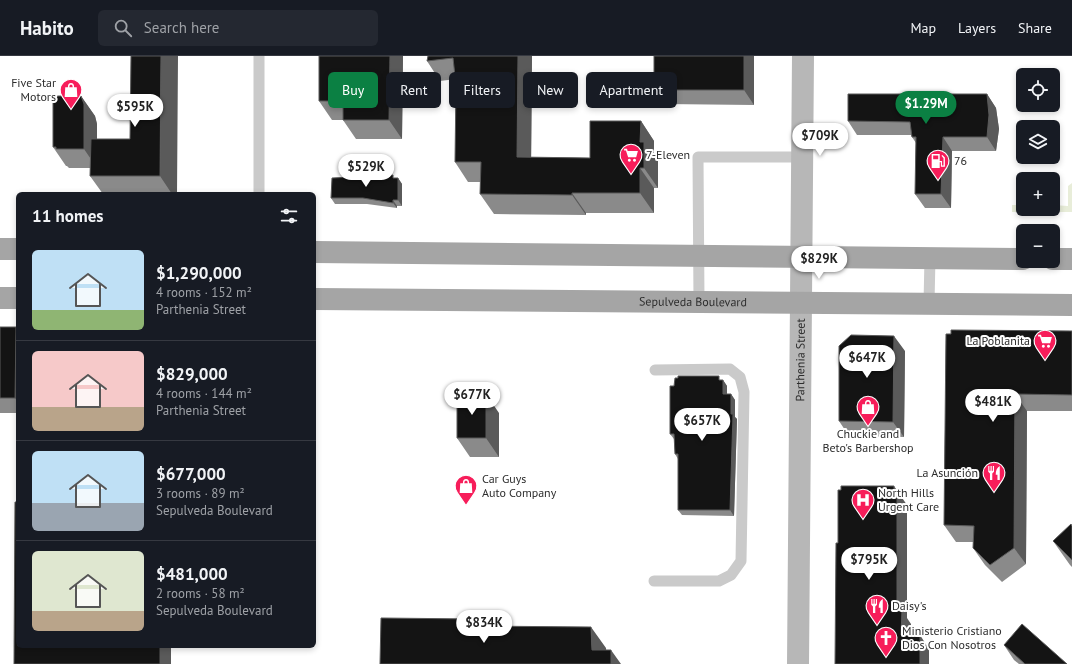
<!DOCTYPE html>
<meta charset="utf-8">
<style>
:root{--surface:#171b24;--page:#242831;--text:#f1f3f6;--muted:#9ea1a6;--line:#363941;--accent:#0b8043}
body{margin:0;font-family:"PT Sans",sans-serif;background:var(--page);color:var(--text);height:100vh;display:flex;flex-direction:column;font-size:15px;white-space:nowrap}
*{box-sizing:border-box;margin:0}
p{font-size:13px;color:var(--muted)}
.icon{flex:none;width:22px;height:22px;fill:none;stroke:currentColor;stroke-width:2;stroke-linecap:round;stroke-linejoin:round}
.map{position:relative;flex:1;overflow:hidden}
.drawer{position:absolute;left:16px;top:136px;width:300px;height:456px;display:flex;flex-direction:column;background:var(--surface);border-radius:6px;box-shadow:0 2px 6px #0003}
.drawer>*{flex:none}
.hud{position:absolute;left:328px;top:16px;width:380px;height:36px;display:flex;gap:8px}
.fabs{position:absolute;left:1016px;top:12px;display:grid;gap:8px}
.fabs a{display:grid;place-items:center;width:44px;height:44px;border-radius:6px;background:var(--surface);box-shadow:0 2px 6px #0003;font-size:20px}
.price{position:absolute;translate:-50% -34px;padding:0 9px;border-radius:14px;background:#fff;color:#222;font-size:13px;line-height:26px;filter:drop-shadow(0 1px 2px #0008)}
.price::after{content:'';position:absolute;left:50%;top:24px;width:12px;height:9px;margin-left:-6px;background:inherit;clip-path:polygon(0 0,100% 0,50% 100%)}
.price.current{background:var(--accent);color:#fff}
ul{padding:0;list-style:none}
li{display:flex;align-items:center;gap:12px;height:100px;padding:0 16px}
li+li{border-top:1px solid var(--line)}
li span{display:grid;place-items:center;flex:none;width:112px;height:80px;border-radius:6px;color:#555}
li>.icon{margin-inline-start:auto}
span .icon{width:48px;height:48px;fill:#fffc;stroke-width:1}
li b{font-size:17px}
h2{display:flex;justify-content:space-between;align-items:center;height:48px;padding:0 16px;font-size:17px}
.tag{padding:0 14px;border-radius:6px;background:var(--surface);box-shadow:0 2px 6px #0003;font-size:14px;line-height:36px}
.tag.current{background:var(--accent);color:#fff}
header{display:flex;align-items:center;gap:24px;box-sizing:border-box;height:56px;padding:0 20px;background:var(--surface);border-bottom:1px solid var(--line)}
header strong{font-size:19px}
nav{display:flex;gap:22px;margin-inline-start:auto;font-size:14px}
.search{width:280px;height:36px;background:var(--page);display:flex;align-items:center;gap:10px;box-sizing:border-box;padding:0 14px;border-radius:6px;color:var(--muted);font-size:15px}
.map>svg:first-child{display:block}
</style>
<header>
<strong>Habito</strong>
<div class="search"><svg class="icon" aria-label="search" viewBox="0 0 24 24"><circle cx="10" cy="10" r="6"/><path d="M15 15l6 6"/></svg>Search here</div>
<nav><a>Map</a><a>Layers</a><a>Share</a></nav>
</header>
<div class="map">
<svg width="1072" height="608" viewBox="0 0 1072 608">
<rect width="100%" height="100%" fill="#fff"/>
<path fill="#e8edd9" d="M1072,127V156H1012V149H1023V153H1053V149L1068,150V130Z"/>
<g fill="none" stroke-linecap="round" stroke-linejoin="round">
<path stroke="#cacaca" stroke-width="11" d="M259,0V138
M699,246L698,101H803
M929,247L930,202
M654,525H719L731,519L741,505L744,336L740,321L730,313L655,314"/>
<path stroke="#b7b7b7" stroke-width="22" id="s1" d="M798,608L803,0"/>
<g stroke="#a5a5a5" stroke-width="22">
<path d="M0,193H18"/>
<path d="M314,196L1023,203"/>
<path d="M1053,203H1072"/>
<path d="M0,242H18"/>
<path id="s2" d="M314,243L1072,249"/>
</g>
</g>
<path fill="#8a8a8a" d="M403,0L402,83H356L343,64H332L319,45Z
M428,0H532L531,101L590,102L641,65L654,85V99L658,105V132H654V157H586V159L494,158L480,138V126H468L455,106L456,29V23L440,25L427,5Z
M754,0V49L664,48L654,34Z
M987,38L996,52L999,73L996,95H952L951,152H925L915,138L916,87L912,81L911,79H857L848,65Z
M81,40L95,60L97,68V83H130L177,138H103L90,120V112H69L67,110H66L53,91Z
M395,122H398L402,128V150H397V152L367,148H335L331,142Z
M0,271L18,275V357H0V366Z
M1072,275V355H1027L1026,508L1002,526L985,509L973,492V486H956L944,469L946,278Z
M905,295L904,381L849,380L839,365Z
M723,324L727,330V338H731L735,344V361L737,363L734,460L682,459L678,454V403L675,398L674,383L670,378L674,330Z
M499,357V401H470L457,382Z
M1072,470V511L1070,509L1053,485Z
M1004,589L1067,608H1019L1014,604Z"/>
<path fill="#5a5a5a" d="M161,0H178L177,138H172L160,120Z
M390,0H403L402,83L389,64Z
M518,0H532L531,120L517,101Z
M744,0H754V49L744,34Z
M987,38L996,52L999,73L996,95L987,81Z
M81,40L95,60L97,68V112L84,93Z
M641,65L654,85V99L658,105V132L644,112L640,86Z
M943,81L952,95L951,152L941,138Z
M640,112L654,132V157L640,137Z
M398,122L402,128V150L398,144Z
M572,137L586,157V159L572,139Z
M393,144L397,150V152L393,147Z
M16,271L18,275V346L15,342Z
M894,280L905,295L904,381L893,366Z
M723,324L727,330V344L723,338Z
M486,338L499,357V401L486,382Z
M731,338L735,344V361L737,363L734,460L730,454Z
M1015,338L1027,355L1026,508L1014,492Z
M894,430L907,449V562L911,568V593L901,579L897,554Z
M474,563L488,584L474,570Z
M591,571L606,592L607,608L592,594Z
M920,579L929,593V608H920Z
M160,590H171V608H160Z
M611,594L621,608H611Z"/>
<path fill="#141414" stroke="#5a5a5a" d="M131,0H161L160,120H90L91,83H130Z
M319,0H390L389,64H343V45H319Z
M428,0H518L517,101L590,102V65H641L640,86H644V112H640V137H572V139L480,138L481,106H455L456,29L453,2L427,5Z
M654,0H744V34H654Z
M848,38H987L989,59L987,81H943L941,138H915L916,81H912L910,66L848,65Z
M53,40H81L84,48V93H56V91H53Z
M393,119V122H398V144H393V147L363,142H331L332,122Z
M0,271H16L15,342H0Z
M951,274L1072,275V339L1015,338L1014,492L990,509L973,492L974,470L944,469L946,278H951Z
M851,279L894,280L893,366L839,365V290Z
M678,320H719V324H723V338H731V358H733L730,454H678V398H675L674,378H670V330H674L675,322H678Z
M457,338H486V382H457Z
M841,430H894V435H897V554H902L901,579H920V608H835L836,487H838V434H841Z
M15,446H18V590H160V608H14Z
M1071,468L1072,470V504L1053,485Z
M381,562L474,563V570L591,571L592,594H611V608H380Z
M1022,568L1067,608H1025L1004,589Z"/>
<defs>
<g id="shop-pin" transform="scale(1.15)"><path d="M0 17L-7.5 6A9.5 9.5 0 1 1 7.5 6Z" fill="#f71d5a" stroke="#fff"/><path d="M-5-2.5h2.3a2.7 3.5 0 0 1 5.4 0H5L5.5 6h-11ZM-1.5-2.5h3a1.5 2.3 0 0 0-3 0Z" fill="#fff"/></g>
<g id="supermarket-pin" transform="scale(1.15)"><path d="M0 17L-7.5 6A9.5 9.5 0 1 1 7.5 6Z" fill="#f71d5a" stroke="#fff"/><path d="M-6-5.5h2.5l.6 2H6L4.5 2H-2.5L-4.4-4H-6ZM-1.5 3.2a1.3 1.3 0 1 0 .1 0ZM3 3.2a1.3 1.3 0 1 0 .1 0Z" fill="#fff"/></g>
<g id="fuel-pin" transform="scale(1.15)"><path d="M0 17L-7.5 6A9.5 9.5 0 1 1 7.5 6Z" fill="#f71d5a" stroke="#fff"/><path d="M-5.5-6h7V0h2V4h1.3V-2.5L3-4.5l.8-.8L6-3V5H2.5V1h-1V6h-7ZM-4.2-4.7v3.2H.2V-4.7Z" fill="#fff"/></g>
<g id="restaurant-pin" transform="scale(1.15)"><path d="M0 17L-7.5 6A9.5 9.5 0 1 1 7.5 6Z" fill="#f71d5a" stroke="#fff"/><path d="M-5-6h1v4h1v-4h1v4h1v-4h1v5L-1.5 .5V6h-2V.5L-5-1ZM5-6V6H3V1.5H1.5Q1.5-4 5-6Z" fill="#fff"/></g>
<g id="hospital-pin" transform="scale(1.15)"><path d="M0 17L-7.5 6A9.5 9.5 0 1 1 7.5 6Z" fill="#f71d5a" stroke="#fff"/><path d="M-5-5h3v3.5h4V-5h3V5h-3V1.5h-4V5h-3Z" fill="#fff"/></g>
<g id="church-pin" transform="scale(1.15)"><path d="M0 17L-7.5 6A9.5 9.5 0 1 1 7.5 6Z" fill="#f71d5a" stroke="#fff"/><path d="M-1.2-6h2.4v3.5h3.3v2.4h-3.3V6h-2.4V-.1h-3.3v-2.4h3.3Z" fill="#fff"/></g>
</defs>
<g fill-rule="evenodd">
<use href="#shop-pin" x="71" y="34"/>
<use href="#supermarket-pin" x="631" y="99"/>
<use href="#fuel-pin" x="938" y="105"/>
<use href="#supermarket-pin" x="1045" y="285"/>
<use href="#shop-pin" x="868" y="351"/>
<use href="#restaurant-pin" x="994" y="417"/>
<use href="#shop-pin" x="466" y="430"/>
<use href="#hospital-pin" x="863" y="444"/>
<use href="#restaurant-pin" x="877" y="550"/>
<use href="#church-pin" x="886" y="582"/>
</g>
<g text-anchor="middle" stroke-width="4" stroke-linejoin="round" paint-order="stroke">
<g font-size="12" fill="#2d2d2d" stroke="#fff" text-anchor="start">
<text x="56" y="31" text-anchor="end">Five Star<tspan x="56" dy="14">Motors</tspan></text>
<text x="646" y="103">7-Eleven</text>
<text x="954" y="109">76</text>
<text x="1030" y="289" text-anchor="end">La Poblanita</text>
<text x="868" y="382" text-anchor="middle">Chuckie and<tspan x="868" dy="14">Beto's Barbershop</tspan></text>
<text x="978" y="421" text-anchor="end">La Asunción</text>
<text x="482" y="427">Car Guys<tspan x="482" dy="14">Auto Company</tspan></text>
<text x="878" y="441">North Hills<tspan x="878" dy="14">Urgent Care</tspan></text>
<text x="892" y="554">Daisy's</text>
<text x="902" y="579">Ministerio Cristiano<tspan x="902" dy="14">Dios Con Nosotros</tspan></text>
</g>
<g font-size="12" fill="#2d2d2d" stroke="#fff">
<text dy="4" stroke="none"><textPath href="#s2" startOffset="379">Sepulveda Boulevard</textPath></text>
<text dy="4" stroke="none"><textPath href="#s1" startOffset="304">Parthenia Street</textPath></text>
</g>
</g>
</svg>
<div class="fabs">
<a><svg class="icon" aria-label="locate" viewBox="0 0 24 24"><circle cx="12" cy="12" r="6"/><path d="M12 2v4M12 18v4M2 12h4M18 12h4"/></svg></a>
<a><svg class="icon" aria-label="layers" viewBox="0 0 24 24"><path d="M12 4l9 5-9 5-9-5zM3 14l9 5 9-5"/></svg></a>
<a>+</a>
<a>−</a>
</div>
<b class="price current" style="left:926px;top:69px">$1.29M</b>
<b class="price" style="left:135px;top:72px">$595K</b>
<b class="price" style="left:820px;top:101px">$709K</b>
<b class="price" style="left:366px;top:132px">$529K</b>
<b class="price" style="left:819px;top:224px">$829K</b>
<b class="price" style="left:867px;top:323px">$647K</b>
<b class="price" style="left:472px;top:360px">$677K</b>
<b class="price" style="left:993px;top:367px">$481K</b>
<b class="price" style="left:702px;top:386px">$657K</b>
<b class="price" style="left:869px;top:525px">$795K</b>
<b class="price" style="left:484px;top:588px">$834K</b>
<div class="hud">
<a class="tag current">Buy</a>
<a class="tag">Rent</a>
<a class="tag">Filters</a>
<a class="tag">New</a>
<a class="tag">Apartment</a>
</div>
<section class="drawer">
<h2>11 homes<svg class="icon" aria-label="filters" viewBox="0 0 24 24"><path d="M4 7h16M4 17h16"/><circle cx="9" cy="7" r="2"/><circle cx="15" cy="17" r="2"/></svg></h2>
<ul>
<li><span style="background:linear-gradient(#bfe0f5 75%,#8fb573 0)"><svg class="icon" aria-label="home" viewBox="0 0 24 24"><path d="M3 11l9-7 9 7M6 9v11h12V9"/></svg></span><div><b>$1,290,000</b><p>4 rooms · 152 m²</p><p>Parthenia Street</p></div></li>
<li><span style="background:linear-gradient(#f6c9c9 70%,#b9a48a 0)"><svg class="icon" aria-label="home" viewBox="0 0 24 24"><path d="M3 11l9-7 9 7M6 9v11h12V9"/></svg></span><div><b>$829,000</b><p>4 rooms · 144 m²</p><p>Parthenia Street</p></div></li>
<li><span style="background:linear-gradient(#bfe0f5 65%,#9aa5b1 0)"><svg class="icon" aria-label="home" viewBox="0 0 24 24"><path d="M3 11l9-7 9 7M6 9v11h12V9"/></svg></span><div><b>$677,000</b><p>3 rooms · 89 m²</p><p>Sepulveda Boulevard</p></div></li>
<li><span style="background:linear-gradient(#dfe7d0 75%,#b9a48a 0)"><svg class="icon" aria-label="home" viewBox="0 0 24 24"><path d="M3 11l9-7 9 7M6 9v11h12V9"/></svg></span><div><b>$481,000</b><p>2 rooms · 58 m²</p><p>Sepulveda Boulevard</p></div></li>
</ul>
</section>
</div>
